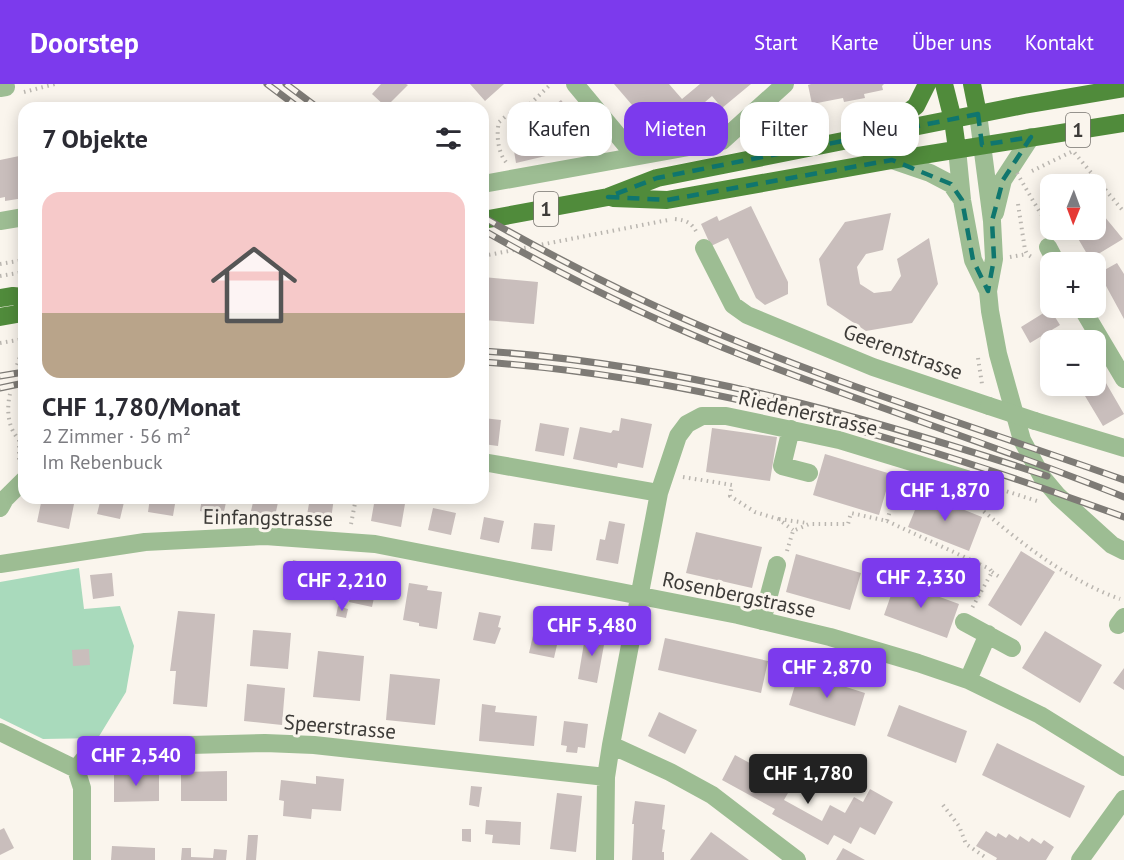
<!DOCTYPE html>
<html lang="de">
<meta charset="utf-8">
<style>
:root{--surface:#fff;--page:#f2f2f3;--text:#2b2b33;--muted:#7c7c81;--accent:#7c3aed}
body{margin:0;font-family:"PT Sans",sans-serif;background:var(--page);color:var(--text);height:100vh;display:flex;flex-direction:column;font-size:22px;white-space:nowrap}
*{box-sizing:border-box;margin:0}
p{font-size:20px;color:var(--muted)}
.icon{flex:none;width:33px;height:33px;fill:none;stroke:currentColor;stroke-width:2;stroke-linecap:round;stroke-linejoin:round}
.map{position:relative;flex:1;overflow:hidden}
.sheet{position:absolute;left:18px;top:18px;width:471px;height:402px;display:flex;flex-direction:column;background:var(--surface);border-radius:18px;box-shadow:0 3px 15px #0003}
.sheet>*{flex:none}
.hud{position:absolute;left:507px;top:18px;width:526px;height:54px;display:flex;gap:12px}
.needle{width:39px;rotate:181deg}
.controls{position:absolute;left:1040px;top:90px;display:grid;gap:12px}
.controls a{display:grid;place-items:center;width:66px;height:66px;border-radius:12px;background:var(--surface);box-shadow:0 3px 15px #0003;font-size:30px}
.price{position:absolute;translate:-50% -51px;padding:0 14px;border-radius:6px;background:var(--accent);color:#fff;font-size:20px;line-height:39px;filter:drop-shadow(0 2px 3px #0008)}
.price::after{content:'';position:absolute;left:50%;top:36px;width:18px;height:14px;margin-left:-9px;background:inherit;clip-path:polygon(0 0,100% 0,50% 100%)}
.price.on{background:#222;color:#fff}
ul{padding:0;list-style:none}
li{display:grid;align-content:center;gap:12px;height:318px;padding:0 24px}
li span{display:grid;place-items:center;height:186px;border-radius:18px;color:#555}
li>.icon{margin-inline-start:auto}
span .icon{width:108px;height:108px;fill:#fffc;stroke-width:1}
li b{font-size:26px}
h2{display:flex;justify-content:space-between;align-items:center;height:72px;padding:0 24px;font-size:26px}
.tag{padding:0 21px;border-radius:18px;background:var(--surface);box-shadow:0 3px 15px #0003;font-size:21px;line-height:54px}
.tag.on{background:var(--accent);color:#fff}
header{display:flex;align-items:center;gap:36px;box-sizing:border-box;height:84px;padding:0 30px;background:var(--accent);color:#fff}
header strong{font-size:28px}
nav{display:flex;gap:33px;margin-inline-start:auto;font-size:21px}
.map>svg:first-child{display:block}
</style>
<header>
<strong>Doorstep</strong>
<nav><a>Start</a><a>Karte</a><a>Über uns</a><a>Kontakt</a></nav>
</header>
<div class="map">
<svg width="1124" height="776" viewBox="0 0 1124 776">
<rect width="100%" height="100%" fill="#faf5ed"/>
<path fill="#a9dabc" d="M79,484L84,525L120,522L134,562L126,608L98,654L43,655L0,634V498Z"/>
<path fill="#c9bebc" d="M381,0H406L408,1L386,23L372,10Z
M470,0H504L485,17Z
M614,0H669L682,15L700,0H751L722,24L712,12L675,44L670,38L657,50Z
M811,0H884L882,2L883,6L864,10L865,14L844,18L843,14L812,20L808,1Z
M561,16L585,45L564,63L550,71L516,79L511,49L537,43L543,38L539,34Z
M24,71V114L5,117V113L0,114V76Z
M1095,121L1123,155L1090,175L1073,146H1095Z
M751,122L788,198V210L765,221L756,214L728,154L711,162L701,140L717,132L719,137Z
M891,129L883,166L866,170L857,183L860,200L874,209L891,207L901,192L897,175L929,154L938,200L912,239L866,247L827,221L819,175L845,138Z
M1117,179L1124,190V235L1099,189Z
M483,193L538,198L534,240L483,236Z
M1050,225L1060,241L1030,259L1021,243Z
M1106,299L1124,330L1103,342L1085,312Z
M483,334L501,336L498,362L483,360Z
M621,334L652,340L643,384L618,379L617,384L573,375L580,343L611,349L613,346L619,347Z
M540,339L569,344L564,372L535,367Z
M712,344L777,353L770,397L706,388Z
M825,370L891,390L879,431L813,411Z
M922,409L982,433L969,467L908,443Z
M42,414L74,420L69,445L37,438Z
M101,414H125L120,435L97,430Z
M150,414H176L173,432L148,428Z
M202,414H227L223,432L200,427Z
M254,414H279L275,432L251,427Z
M310,414H334L331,435L307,431Z
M375,414H406L401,443L371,437Z
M433,424L456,429L451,451L428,446Z
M484,433L504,437L499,459L480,455Z
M609,437L625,440L618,480L596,476L600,455L605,456Z
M534,439L555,441L552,467L531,465Z
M696,448L762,463L752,504L686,489Z
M1021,467L1055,488L1021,542L988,521Z
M796,470L861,489L850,526L786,508Z
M293,476L317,482L312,505L288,500Z
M112,489L114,512L93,515L90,491Z
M354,495L377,500L372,523L349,518Z
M896,497L959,520L947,554L884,531Z
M409,499L428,502L427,506L442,508L437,545L419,542V539L403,536Z
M338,522L348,525L346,534L336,532Z
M178,527L215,530L207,623L173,620L176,587H170Z
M479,528L501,532L498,543L501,544L495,560L473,556Z
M253,546L291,549L288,585L250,582Z
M534,547L553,551L552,560L557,561L554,574L529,569Z
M586,547L606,550L597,599L578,595Z
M1045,547L1102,581L1080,619L1022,584Z
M665,554L768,577L761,609L658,586Z
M89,565L90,581L73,582L72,566Z
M318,567L364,572L360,617L313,613Z
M1124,584V606L1113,599Z
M799,588L865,609L855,642L789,621Z
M390,590L440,595L435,641L386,636Z
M247,600L285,604L282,641L244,637Z
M482,620L496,622L495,628L537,632L534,662L479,657Z
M899,621L967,647L956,679L887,652Z
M659,628L697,646L685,670L648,652Z
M564,637L588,640L585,664L578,663L577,669L566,668L567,662L561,661Z
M997,659L1085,702L1070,734L982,691Z
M735,671L792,702L784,716L822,737L830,721L845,729L854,713L863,718L870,705L893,718L875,751L860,743L851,760L834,751L828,761L772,730L775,725L722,696Z
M227,687V717H181V688Z
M159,688V717L114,718V689Z
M316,692L344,695L341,727L312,725L311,735L283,732L284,717L279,716L281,696L316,700Z
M471,702L482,703L479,723L469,721Z
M557,709L582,712L576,768L550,765Z
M635,717L665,721L662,745L665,746L662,768H664V776H632L634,740H632Z
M486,736L521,738L520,761L492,759L493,751L485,750Z
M4,744L14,764L0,771V746Z
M462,745H471V758L462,757Z
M986,747L996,753L998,749L1006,754L1009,750L1018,756L1020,752L1029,758L1032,754L1041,760L1044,756L1054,763L1046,776H996L997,774L976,762Z
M711,748L749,776H690Z
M248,751H258L256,776H246Z
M112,762L155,764V776H111Z
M182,764H191V773L213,774L214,765L227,766L226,776H181Z
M843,764L865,776H836Z"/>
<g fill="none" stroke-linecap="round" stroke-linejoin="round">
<path stroke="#bab6b0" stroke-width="4" stroke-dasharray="1.5 4.5" stroke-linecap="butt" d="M24,8L55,0
M506,78C498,69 496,50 499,38L506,32L529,21L551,0
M1032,87L1073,67L1124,128
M1032,115L1050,145
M1018,120L1025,166L1027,170L1033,174
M675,135C686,136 692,139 697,149
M483,172L668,136
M1010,173L1027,170
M0,180L24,176
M0,192L24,188
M0,259L24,255
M978,274L982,300
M17,281L24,261
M10,310C6,326 8,350 24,359
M19,356V379
M683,393L732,401L730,412L755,428L778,435L793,446
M984,400L1037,417
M981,408L976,421C1020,458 1065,495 1120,515
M779,435L807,439
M887,437L990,485L992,488L972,524
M351,440L356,414
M787,467L793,447L809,440H848L851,429L887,437L900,391
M992,488L1001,494
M943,721L959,742L966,760L985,773V776"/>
<path stroke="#9dbd93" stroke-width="18" d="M575,0L635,72
M0,4L6,3
M978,30L992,137L994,175L988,207L990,227L998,270L1022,356L1042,393L1058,412L1112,461L1124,467
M957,65L962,116L973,176L988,207
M892,76L930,89L951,100L962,116
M483,100L722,57L785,0
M995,129L1003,96L1031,53
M0,137L24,133
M1048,163L1056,178
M704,164L733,221L747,231L873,283L989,322
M1082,224L1124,295
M1035,337L1124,364
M791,345L782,382L809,389
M483,378L659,409
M0,424L5,415L24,396
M0,480L145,458L265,452L375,460L738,531L830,553L918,579L968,596L1040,631L1124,683
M762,537L777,481
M964,538L1012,564
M1118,541L1124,533
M968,596L988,550
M0,648L76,685L82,704V776
M611,661L670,688L712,711L797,776
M76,685L89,669L115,663L265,659L314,661L606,693
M605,776L606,693L611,661L659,409L678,352L687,340L702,332H726L839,356L967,395
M1080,776L1124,715"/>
<path stroke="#508b3b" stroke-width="18" d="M944,0L953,36L957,65
M972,0L978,30
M882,47L916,22L927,0
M613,114L667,116L892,76L1124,39
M483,136L608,113L657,94L1024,21L1124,4
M0,214L13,212L24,213
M0,233L17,230L24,225"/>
<g stroke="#7e7b76" stroke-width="7">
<path id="rail" d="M267,0L299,24
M286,0L318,24
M483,133C550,171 619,207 689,237C831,299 979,344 1124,396
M483,146C568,195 657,238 749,274C873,323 1000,363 1124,413
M483,267C678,280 862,331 1047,392
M483,278C709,294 912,356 1124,433
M0,292L24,288
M0,304L24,299"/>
</g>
<use href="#rail" stroke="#faf5ed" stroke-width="4.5" stroke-dasharray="14" stroke-linecap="butt"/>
<path stroke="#bab6b0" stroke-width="4" stroke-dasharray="1.5 4.5" stroke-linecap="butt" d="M1017,89L1032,115"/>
<path stroke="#9dbd93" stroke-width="18" d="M989,322L1035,337"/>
</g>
<path fill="none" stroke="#0f766e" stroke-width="4.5" stroke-dasharray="12 8" stroke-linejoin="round" d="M978,30L982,61L1031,53L1003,96L992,137L994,175L988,207L973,176L962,116L951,100L892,76L667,116L608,113L657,94Z"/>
<g text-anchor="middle" stroke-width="6" stroke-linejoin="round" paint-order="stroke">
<g fill="#faf5ed" stroke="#76736e" stroke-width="1.5">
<rect x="1066" y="29" width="24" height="34" rx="4.5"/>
<rect x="534" y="108" width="24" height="34" rx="4.5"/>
</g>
<g font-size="20" font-weight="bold" fill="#3d3b38">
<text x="1078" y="53">1</text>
<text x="546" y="132">1</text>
</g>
<g font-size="21" fill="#3d3b38" stroke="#faf5ed">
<text transform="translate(903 268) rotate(20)" y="7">Geerenstrasse</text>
<text transform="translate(808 329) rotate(13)" y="7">Riedenerstrasse</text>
<text transform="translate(268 434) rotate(1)" y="7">Einfangstrasse</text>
<text transform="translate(739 511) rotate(12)" y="7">Rosenbergstrasse</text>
<text transform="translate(340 643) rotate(5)" y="7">Speerstrasse</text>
</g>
</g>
</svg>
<div class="controls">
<a><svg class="needle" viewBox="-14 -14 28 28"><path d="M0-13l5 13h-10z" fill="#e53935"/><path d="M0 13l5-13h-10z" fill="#7c7c81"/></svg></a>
<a>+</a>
<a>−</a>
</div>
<b class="price" style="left:945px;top:438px">CHF 1,870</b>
<b class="price" style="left:921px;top:525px">CHF 2,330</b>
<b class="price" style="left:342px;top:528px">CHF 2,210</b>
<b class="price" style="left:592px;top:573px">CHF 5,480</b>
<b class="price" style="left:827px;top:615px">CHF 2,870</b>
<b class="price" style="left:136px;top:703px">CHF 2,540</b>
<b class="price on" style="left:808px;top:721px">CHF 1,780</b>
<div class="hud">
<a class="tag">Kaufen</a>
<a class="tag on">Mieten</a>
<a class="tag">Filter</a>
<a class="tag">Neu</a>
</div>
<section class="sheet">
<h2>7 Objekte<svg class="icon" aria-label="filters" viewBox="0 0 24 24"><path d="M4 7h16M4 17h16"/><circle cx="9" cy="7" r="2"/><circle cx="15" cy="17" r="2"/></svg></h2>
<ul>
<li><span style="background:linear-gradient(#f6c9c9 65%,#b9a48a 0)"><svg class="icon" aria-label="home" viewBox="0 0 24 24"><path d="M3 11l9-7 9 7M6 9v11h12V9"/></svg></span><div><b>CHF 1,780/Monat</b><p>2 Zimmer · 56 m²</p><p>Im Rebenbuck</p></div></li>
</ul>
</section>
</div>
